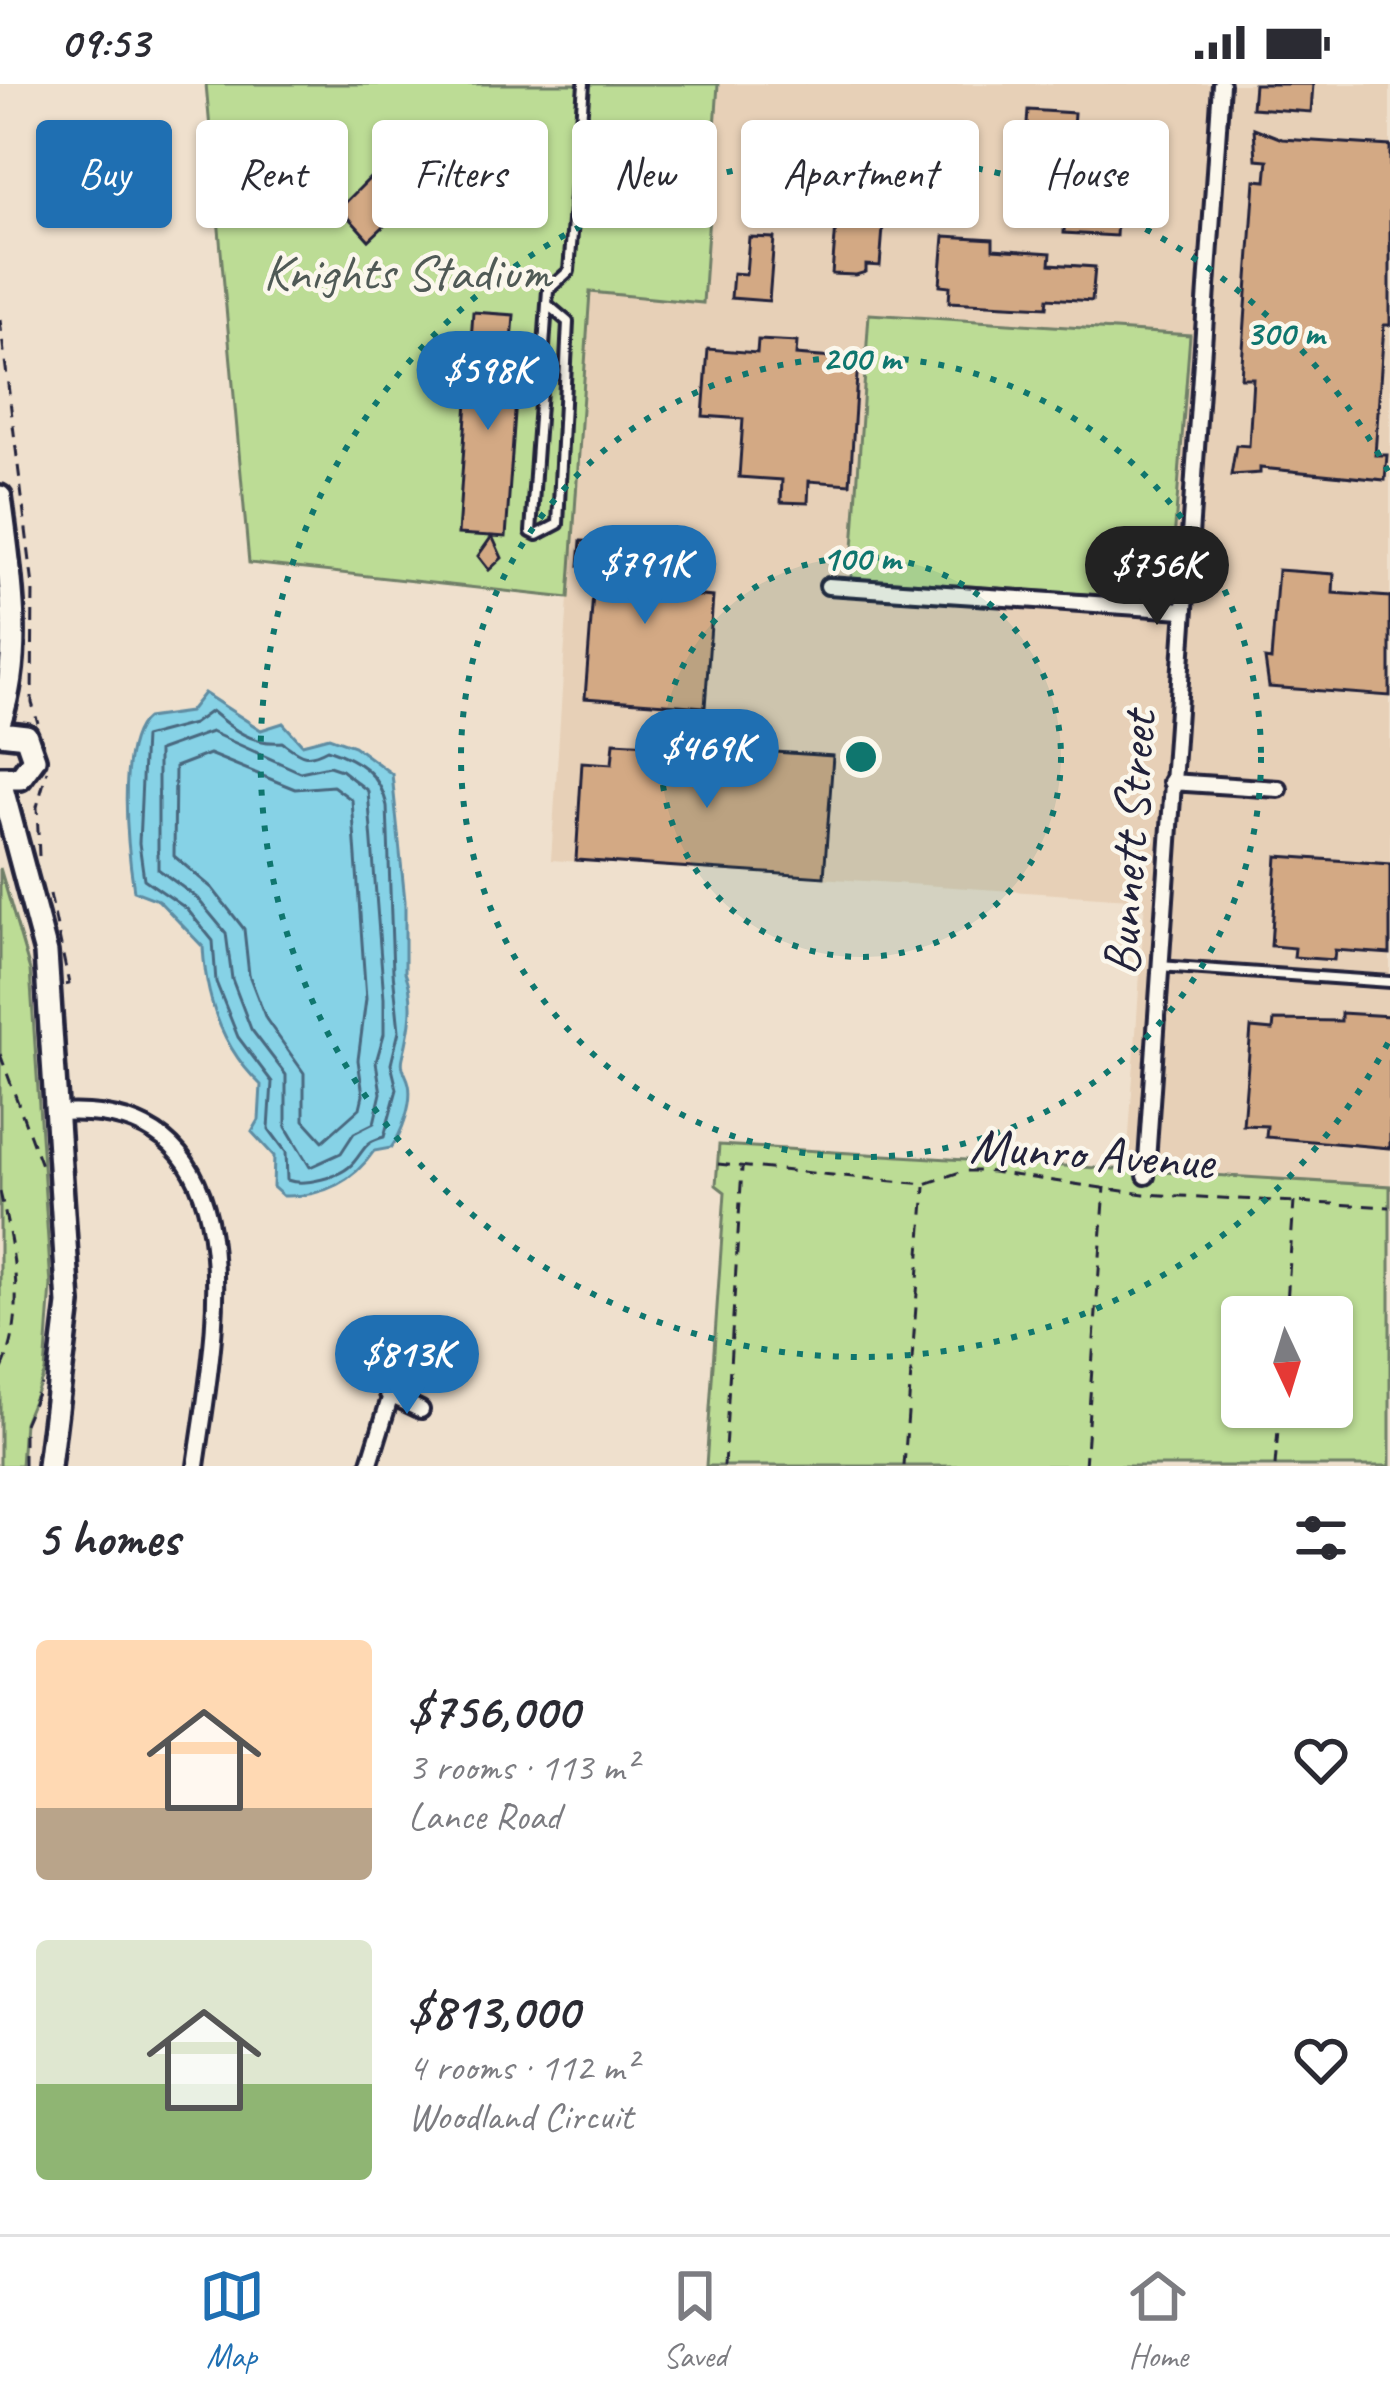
<!DOCTYPE html>
<meta charset="utf-8">
<style>
:root{--surface:#fff;--page:#f7f7f7;--text:#2b2b33;--muted:#7c7c81;--line:#e1e1e2;--accent:#1f6fb2}
body{margin:0;font-family:Caveat,sans-serif;background:var(--page);color:var(--text);height:100vh;display:flex;flex-direction:column;font-size:45px;white-space:nowrap}
*{box-sizing:border-box;margin:0}
p{font-size:39px;color:var(--muted)}
.icon{flex:none;width:66px;height:66px;fill:none;stroke:currentColor;stroke-width:2;stroke-linecap:round;stroke-linejoin:round}
.map{position:relative;height:1382px;overflow:hidden}
.details{display:flex;flex-direction:column;background:var(--surface);flex:1}
.details>*{flex:none}
.guide{position:absolute;left:36px;top:36px;width:1320px;height:108px;display:flex;gap:24px}
.needle{width:78px;rotate:176deg}
.fabs{position:absolute;left:1221px;top:1212px;display:grid;gap:24px}
.fabs a{display:grid;place-items:center;width:132px;height:132px;border-radius:12px;background:var(--surface);box-shadow:0 3px 9px #0004;font-size:60px}
.price{position:absolute;translate:-50% -102px;padding:0 27px;border-radius:42px;background:var(--accent);color:#fff;font-size:39px;line-height:78px;filter:drop-shadow(0 3px 6px #0008)}
.price::after{content:'';position:absolute;left:50%;top:72px;width:36px;height:27px;margin-left:-18px;background:inherit;clip-path:polygon(0 0,100% 0,50% 100%)}
.price.active{background:#222;color:#fff}
ul{padding:0;list-style:none}
li{display:flex;align-items:center;gap:36px;height:300px;padding:0 36px}
li span{display:grid;place-items:center;flex:none;width:336px;height:240px;border-radius:12px;color:#555}
li>.icon{margin-inline-start:auto}
span .icon{width:144px;height:144px;fill:#fffc;stroke-width:1}
li b{font-size:51px}
h2{display:flex;justify-content:space-between;align-items:center;height:144px;padding:0 36px;font-size:51px}
.pill{padding:0 42px;border-radius:12px;background:var(--surface);box-shadow:0 3px 9px #0004;font-size:42px;line-height:108px}
.pill.active{background:var(--accent);color:#fff}
.status{display:flex;justify-content:space-between;align-items:center;height:84px;padding:0 60px;background:var(--surface);direction:ltr}
.status svg{height:33px;fill:currentColor}
.dock{display:flex;justify-content:space-around;align-items:center;height:168px;border-top:3px solid var(--line);background:var(--surface);font-size:33px;color:var(--muted)}
.dock a{display:grid;justify-items:center;gap:6px}
.dock .active{color:var(--accent)}
.map>svg:first-child{display:block}
</style>
<div class="status"><b>09:53</b><svg viewBox="0 0 49 12"><path d="M0 12V9h3v3zM5 12V6h3v6zM10 12V3h3v9zM15 12V0h3v12zM26 1h20v11H26zM47 4h2v5h-2z"/></svg></div>
<div class="map">
<svg width="1390" height="1382" viewBox="0 0 1390 1382">
<rect width="100%" height="100%" fill="#efe0cd"/>
<filter id="ink" filterUnits="userSpaceOnUse"><feTurbulence type="fractalNoise" baseFrequency=".00833" numOctaves="2"/><feDisplacementMap in="SourceGraphic" scale="24" xChannelSelector="R" yChannelSelector="G"/><feConvolveMatrix kernelMatrix="1 2 1 2 8 2 1 2 1" color-interpolation-filters="sRGB"/></filter>
<g filter="url(#ink)">
<path fill="#e7d0b7" d="M206,0H1390V1102L1121,1087L1127,1081L1145,816L551,776L568,514L249,479Z"/>
<path fill="#bcdc95" stroke="#6f7f68" stroke-width="3" fill-rule="evenodd" d="M206,0H718L703,219L590,208L569,514L249,479Z
M869,230L1190,251L1170,508L1158,515L851,494Z
M0,784L30,886L51,1201L45,1288L24,1338L21,1382H0Z
M719,1061L1390,1102V1382H706L725,1108L716,1101ZM1242,1233H1332V1323H1242Z"/>
<path fill="#86d2e6" stroke="#5e8ca2" stroke-width="3" d="M204,609L261,646L283,639L302,660L329,653L354,662L392,690L405,817V888C416,917 410,945 403,973C400,985 407,990 409,1000C413,1019 402,1049 391,1064L374,1067C353,1098 322,1113 283,1112L273,1103L274,1072L252,1048L259,1036L261,1001C222,964 206,916 203,863L158,816L134,807C128,768 115,659 147,634L189,628Z"/>
<g fill="none" stroke-linecap="round" stroke-linejoin="round">
<path stroke="#4a687f" stroke-width="3" d="M211,627C232,645 253,661 282,658C300,671 305,677 327,665C359,676 380,689 387,722L393,888L399,947L391,980L397,1005L384,1053C364,1058 366,1064 354,1078C341,1094 303,1102 287,1096L286,1068L269,1045L272,998L238,953L216,898L213,857L187,825L144,795L139,759L144,653L193,640Z
M211,648L300,688L329,682L341,686L368,707L384,914V950L376,978L381,1009L374,1039L354,1049L341,1069L310,1083L286,1043V991L251,945L232,895L226,849L197,814L158,785V667Z
M209,670L295,705L333,702L352,716L366,915L358,976L363,1011L360,1024L323,1057L304,1036V989L266,935L249,891L244,845L212,804L174,772L175,683Z"/>
</g>
<path fill="#d3a984" stroke="#22223b" stroke-width="3" d="M1254,0H1313L1311,28L1252,24Z
M1028,26L1074,29L1069,100L1119,104L1116,152L1064,149L1065,126L1021,123Z
M1254,44L1282,55L1390,62V241H1384L1375,371H1387L1385,396L1260,384V389L1231,391L1236,361L1249,362L1253,294H1241L1255,96L1266,97L1268,76L1256,75Z
M383,81L413,115L369,156L340,124Z
M836,141L883,144L880,182L866,181V188L856,191L832,190Z
M944,152L993,155V165L1051,169L1050,180L1095,183L1092,217L1048,214L1047,223L949,218L950,202L940,201Z
M749,153L774,154L769,217L731,214L733,189L746,190Z
M473,228L514,231L509,300L517,301L506,453L492,452L502,474L489,486L478,472L492,452L458,450Z
M758,256L797,258L796,271L858,276L850,400L809,397L808,419L781,418L782,396L739,393L743,335L703,332L708,265L757,269Z
M581,457L679,462L675,510L713,513L705,623L585,614L594,497L588,496L589,482H579Z
M1278,486L1334,490L1333,509L1390,513V612L1269,603L1265,575L1271,576Z
M614,658L668,661L667,684L698,686L699,663L833,672L824,793L576,776L582,678L612,680Z
M1277,772L1390,780V870L1335,866L1334,876L1294,873L1295,864L1271,862Z
M1341,929L1390,932V1064L1266,1053L1267,1042L1243,1041L1251,944L1273,946L1274,936L1341,937Z"/>
<g fill="none" stroke-linecap="round" stroke-linejoin="round">
<g stroke="#22223b" stroke-width="16">
<path id="lane" d="M548,221L568,238L558,440L537,451L531,448L548,206L569,187L584,0
M1159,882L1390,898"/>
</g>
<g stroke="#22223b" stroke-width="22">
<path id="street" d="M828,502L1183,526
M1171,698L1279,705
M57,1029C265,1015 215,1249 196,1382
M1146,1092L1221,0
M388,1310L421,1326
M369,1382L403,1272"/>
</g>
<g stroke="#22223b" stroke-width="30">
<path id="secondary" d="M0,413C9,484 24,567 0,636
M0,649L26,652L34,675L20,694H0
M0,697L46,869L69,1220L49,1382"/>
</g>
<path stroke="#22223b" stroke-width="3" stroke-dasharray="12 9" stroke-linecap="butt" d="M0,236L33,502L32,619L38,639
M39,772L37,723L47,687
M50,810L69,900L63,901
M0,970L42,1084
M718,1080L925,1100L963,1087H985L1144,1110L1390,1123
M0,1108C14,1165 28,1235 0,1289
M1286,1233L1294,1118
M24,1382V1340L41,1300
M724,1382L742,1084
M904,1382L925,1103
M1085,1382L1105,1103
M1275,1382L1280,1323"/>
<use href="#lane" stroke="#fbf7ec" stroke-width="8"/>
<use href="#street" stroke="#fbf7ec" stroke-width="14"/>
<use href="#secondary" stroke="#fbf7ec" stroke-width="21"/>
</g>
</g>
<circle cx="861" cy="673" r="200" fill="#0f766e" fill-opacity=".12"/>
<g fill="none" stroke="#0f766e" stroke-width="6" stroke-dasharray="6 12">
<circle cx="861" cy="673" r="200"/>
<circle cx="861" cy="673" r="400"/>
<path d="M1388 959A600 600 0 1 1 1388 387"/>
</g>
<g text-anchor="middle" stroke-width="9" stroke-linejoin="round" paint-order="stroke">
<g font-size="51" fill="#505a56" stroke="#fbf7ec">
<text x="407" y="205">Knights Stadium</text>
</g>
<g font-size="51" fill="#22223b" stroke="#fbf7ec">
<text transform="translate(1128 759) rotate(-86)" y="18">Bunnett Street</text>
<text transform="translate(1092 1068) rotate(4)" y="18">Munro Avenue</text>
</g>
</g>
<circle cx="861" cy="673" r="18" fill="#0f766e" stroke="#fbf7ec" stroke-width="6"/>
<g font-size="36" text-anchor="middle" font-weight="bold" fill="#0f766e" stroke="#fbf7ec" stroke-width="9" stroke-linejoin="round" paint-order="stroke">
<text x="1285" y="261">300 m</text>
<text x="861" y="286">200 m</text>
<text x="861" y="486">100 m</text>
</g>
</svg>
<div class="fabs">
<a><svg class="needle" viewBox="-14 -14 28 28"><path d="M0-13l5 13h-10z" fill="#e53935"/><path d="M0 13l5-13h-10z" fill="#7c7c81"/></svg></a>
</div>
<b class="price" style="left:488px;top:349px">$598K</b>
<b class="price" style="left:645px;top:543px">$791K</b>
<b class="price active" style="left:1157px;top:544px">$756K</b>
<b class="price" style="left:707px;top:727px">$469K</b>
<b class="price" style="left:407px;top:1333px">$813K</b>
<div class="guide">
<a class="pill active">Buy</a>
<a class="pill">Rent</a>
<a class="pill">Filters</a>
<a class="pill">New</a>
<a class="pill">Apartment</a>
<a class="pill">House</a>
</div>
</div>
<section class="details">
<h2>5 homes<svg class="icon" aria-label="filters" viewBox="0 0 24 24"><path d="M4 7h16M4 17h16"/><circle cx="9" cy="7" r="2"/><circle cx="15" cy="17" r="2"/></svg></h2>
<ul>
<li><span style="background:linear-gradient(#ffd9b3 70%,#b9a48a 0)"><svg class="icon" aria-label="home" viewBox="0 0 24 24"><path d="M3 11l9-7 9 7M6 9v11h12V9"/></svg></span><div><b>$756,000</b><p>3 rooms · 113 m²</p><p>Lance Road</p></div><svg class="icon" aria-label="heart" viewBox="0 0 24 24"><path d="M12 20l-8-8c-3-5 5-10 8-4 3-6 11-1 8 4z"/></svg></li>
<li><span style="background:linear-gradient(#dfe7d0 60%,#8fb573 0)"><svg class="icon" aria-label="home" viewBox="0 0 24 24"><path d="M3 11l9-7 9 7M6 9v11h12V9"/></svg></span><div><b>$813,000</b><p>4 rooms · 112 m²</p><p>Woodland Circuit</p></div><svg class="icon" aria-label="heart" viewBox="0 0 24 24"><path d="M12 20l-8-8c-3-5 5-10 8-4 3-6 11-1 8 4z"/></svg></li>
</ul>
</section>
<nav class="dock">
<a class="active"><svg class="icon" aria-label="map" viewBox="0 0 24 24"><path d="M3 6l6-2 6 2 6-2v14l-6 2-6-2-6 2zM9 4v14M15 6v14"/></svg>Map</a>
<a><svg class="icon" aria-label="saved" viewBox="0 0 24 24"><path d="M7 4h10v16l-5-4-5 4z"/></svg>Saved</a>
<a><svg class="icon" aria-label="home" viewBox="0 0 24 24"><path d="M3 11l9-7 9 7M6 9v11h12V9"/></svg>Home</a>
</nav>
